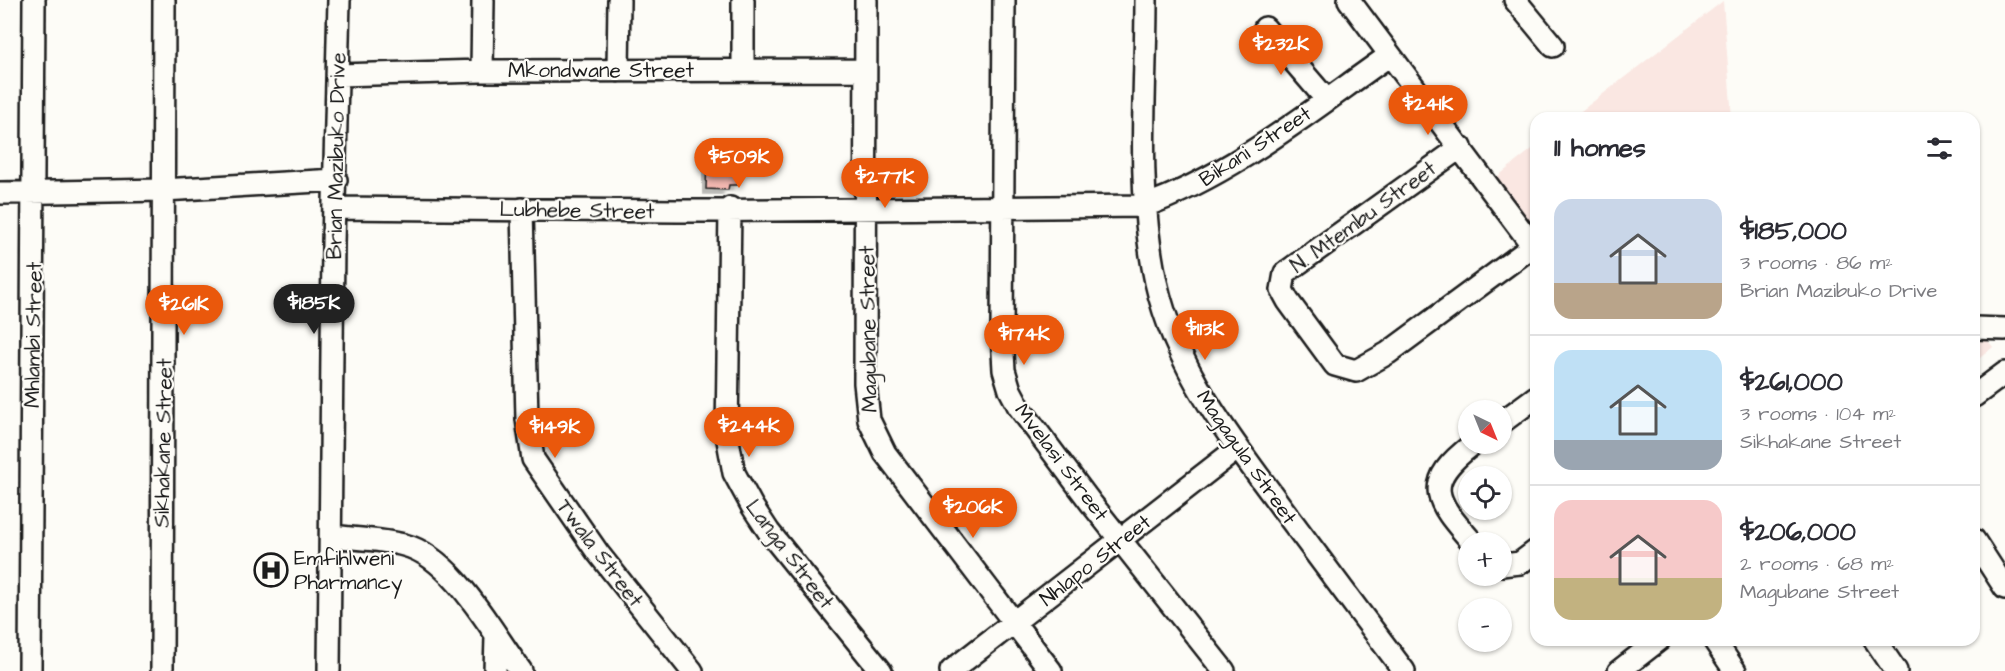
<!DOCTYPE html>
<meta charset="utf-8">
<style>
:root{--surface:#fff;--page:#f7f7f7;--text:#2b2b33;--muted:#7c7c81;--line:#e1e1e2;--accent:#ea580c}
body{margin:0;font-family:"Architects Daughter",sans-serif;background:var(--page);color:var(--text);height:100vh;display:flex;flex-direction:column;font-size:22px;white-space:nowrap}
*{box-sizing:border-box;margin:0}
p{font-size:20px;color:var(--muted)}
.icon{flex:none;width:33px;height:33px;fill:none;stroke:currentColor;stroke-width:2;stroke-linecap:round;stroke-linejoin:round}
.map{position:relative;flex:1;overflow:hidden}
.side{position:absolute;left:1530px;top:112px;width:450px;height:534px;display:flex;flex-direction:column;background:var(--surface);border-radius:18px;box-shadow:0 2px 4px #0004}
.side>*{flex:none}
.needle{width:39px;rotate:137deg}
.tools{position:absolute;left:1458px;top:400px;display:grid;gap:12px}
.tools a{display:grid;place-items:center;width:54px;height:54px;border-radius:50%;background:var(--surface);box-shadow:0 2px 4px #0004;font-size:30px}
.price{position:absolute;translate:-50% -51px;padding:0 14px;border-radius:21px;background:var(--accent);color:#fff;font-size:20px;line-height:39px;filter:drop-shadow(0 2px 3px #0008)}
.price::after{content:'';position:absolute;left:50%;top:36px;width:18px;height:14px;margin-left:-9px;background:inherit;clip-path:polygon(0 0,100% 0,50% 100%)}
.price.on{background:#222;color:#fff}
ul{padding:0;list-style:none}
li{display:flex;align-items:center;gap:18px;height:150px;padding:0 24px}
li+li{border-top:2px solid var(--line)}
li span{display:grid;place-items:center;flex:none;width:168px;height:120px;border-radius:18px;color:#555}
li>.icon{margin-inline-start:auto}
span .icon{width:72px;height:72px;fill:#fffc;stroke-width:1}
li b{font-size:26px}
h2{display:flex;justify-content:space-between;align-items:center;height:72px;padding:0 24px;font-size:26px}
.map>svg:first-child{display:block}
</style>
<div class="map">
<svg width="2005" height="671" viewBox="0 0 2005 671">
<defs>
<filter id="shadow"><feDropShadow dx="-5.5" dy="5.5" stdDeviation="1.5" flood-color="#0004"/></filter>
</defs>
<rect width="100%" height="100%" fill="#fdfcf7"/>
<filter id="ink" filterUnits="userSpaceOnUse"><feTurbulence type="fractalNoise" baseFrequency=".0167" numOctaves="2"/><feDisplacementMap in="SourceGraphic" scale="12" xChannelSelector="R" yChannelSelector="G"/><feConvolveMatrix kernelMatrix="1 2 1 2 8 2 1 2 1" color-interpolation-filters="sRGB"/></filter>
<g filter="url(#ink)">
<path fill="#fae7e2" d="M1723,1L1732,118H1572Z
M1536,146V237L1493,180Z
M1974,323L1993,347L1974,363Z"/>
<path fill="#f2b7b0" stroke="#1c1c1c" stroke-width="1.5" filter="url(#shadow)" d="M716,143L740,144L738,185H729L728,190L706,189L707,154L715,155Z"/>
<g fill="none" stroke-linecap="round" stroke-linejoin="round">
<g stroke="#1c1c1c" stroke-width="26">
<path id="minor" d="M743,0V68
M866,0L865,383L869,420L885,453L1051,671
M1004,0L1002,335L1004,370L1010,390L1019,407L1091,503L1224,671
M1146,0C1146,88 1137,180 1153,267C1169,361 1227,433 1282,508C1322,562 1363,617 1404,671
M1349,0L1536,250
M1515,0L1553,46
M1265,28L1326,99
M482,71L483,0
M618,71L619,0
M338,75L482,71L865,70
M1461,147L1285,273L1282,290L1288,301L1335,365L1356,371L1388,353L1533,246
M0,193L163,190L336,180
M335,208L678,211L1144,206C1231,176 1314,108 1390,55
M730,208L727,435L734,473L752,506L769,532L881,671
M522,209L527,419L533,459L598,553L692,671
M1974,328L2005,329
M1974,396L2005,373
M1502,422L1536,397
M1473,444C1422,483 1434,499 1473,543
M331,536C355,539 381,539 404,545C453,557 492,632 521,671
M1974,540L2005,588
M1502,565L1520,563L1536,551
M1714,640L1735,671
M1875,640L1896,671
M30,671L34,0
M162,671L164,0
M329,671L333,243L339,0
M495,671L496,637
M951,671L1238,448
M1619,671L1659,640"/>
</g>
<use href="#minor" stroke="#fdfcf7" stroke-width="21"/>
</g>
</g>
<defs>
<g id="hospital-ring" transform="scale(1.725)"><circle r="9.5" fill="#fdfcf7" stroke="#1c1c1c" stroke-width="1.5"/><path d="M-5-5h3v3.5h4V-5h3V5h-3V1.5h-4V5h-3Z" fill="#1c1c1c"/></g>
</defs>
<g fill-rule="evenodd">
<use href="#hospital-ring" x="271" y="570"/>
</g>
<g text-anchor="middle" stroke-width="4.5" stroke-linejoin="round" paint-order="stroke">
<g font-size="21" fill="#1c1c1c" stroke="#fdfcf7">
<text x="601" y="77">Mkondwane Street</text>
<text transform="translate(1255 146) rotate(-33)" y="7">Bikani Street</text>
<text transform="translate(336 156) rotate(-89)" y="7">Brian Mazibuko Drive</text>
<text transform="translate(577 210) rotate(1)" y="7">Lubhebe Street</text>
<text transform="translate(1363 217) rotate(-36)" y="7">N. Mtembu Street</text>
<text transform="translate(868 329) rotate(-91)" y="7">Magubane Street</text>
<text transform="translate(33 335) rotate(-89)" y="7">Mhlambi Street</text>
<text transform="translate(163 443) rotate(-89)" y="7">Sikhakane Street</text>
<text transform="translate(1247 457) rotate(55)" y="7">Magagula Street</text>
<text transform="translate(1062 462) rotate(53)" y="7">Mvelasi Street</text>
<text transform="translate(600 553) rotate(53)" y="7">Twala Street</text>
<text transform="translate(790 554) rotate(53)" y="7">Langa Street</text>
<text transform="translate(1095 560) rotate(-38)" y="7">Nhlapo Street</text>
</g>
<g font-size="21" fill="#1c1c1c" stroke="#fdfcf7" text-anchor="start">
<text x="294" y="565">Emfihlweni<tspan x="294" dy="24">Pharmancy</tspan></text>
</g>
</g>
</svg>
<div class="tools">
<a><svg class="needle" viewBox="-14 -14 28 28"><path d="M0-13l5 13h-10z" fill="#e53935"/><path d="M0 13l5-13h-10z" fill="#7c7c81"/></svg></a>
<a><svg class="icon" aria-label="locate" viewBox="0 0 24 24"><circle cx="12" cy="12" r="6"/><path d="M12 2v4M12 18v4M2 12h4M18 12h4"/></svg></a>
<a>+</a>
<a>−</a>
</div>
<b class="price" style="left:1281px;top:76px">$232K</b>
<b class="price" style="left:1428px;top:136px">$241K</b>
<b class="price" style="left:739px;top:189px">$509K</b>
<b class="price" style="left:885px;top:209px">$277K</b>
<b class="price on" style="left:314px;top:335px">$185K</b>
<b class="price" style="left:184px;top:336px">$261K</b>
<b class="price" style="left:1205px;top:361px">$113K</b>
<b class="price" style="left:1024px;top:366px">$174K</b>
<b class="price" style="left:749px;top:458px">$244K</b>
<b class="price" style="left:555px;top:459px">$149K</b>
<b class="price" style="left:973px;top:539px">$206K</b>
<section class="side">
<h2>11 homes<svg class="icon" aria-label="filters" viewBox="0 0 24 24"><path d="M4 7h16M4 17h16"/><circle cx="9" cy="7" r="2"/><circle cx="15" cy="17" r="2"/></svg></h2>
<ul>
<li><span style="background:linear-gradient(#c9d6e8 70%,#b9a48a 0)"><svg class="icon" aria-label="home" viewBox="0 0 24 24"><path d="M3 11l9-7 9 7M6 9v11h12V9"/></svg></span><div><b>$185,000</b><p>3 rooms · 86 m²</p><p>Brian Mazibuko Drive</p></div></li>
<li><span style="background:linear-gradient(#bfe0f5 75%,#9aa5b1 0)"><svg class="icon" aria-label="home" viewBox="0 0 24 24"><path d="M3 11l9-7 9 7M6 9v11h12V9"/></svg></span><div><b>$261,000</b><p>3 rooms · 104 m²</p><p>Sikhakane Street</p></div></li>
<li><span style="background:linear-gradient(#f6c9c9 65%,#c2b280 0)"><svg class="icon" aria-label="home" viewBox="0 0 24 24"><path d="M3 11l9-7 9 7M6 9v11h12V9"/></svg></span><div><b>$206,000</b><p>2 rooms · 68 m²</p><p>Magubane Street</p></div></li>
</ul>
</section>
</div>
